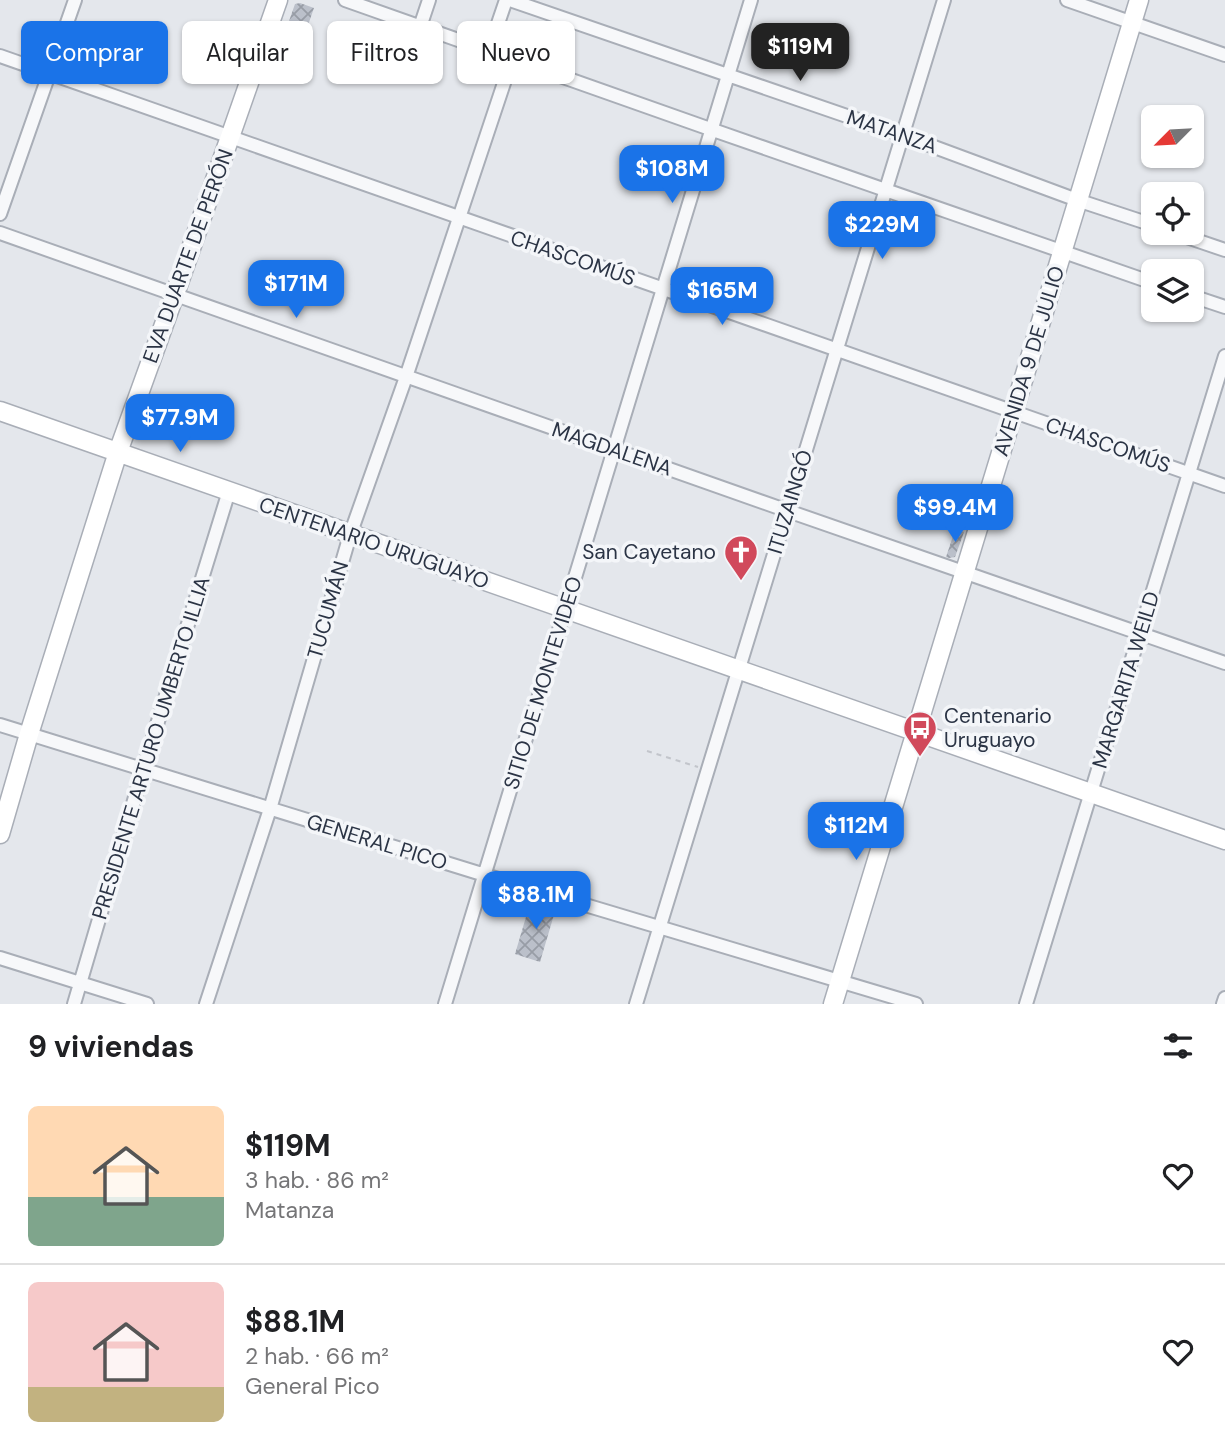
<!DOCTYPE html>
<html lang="es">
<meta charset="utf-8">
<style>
:root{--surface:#fff;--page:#f6f6f6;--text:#202124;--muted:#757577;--line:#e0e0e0;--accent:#1a73e8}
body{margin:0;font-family:"DM Sans",sans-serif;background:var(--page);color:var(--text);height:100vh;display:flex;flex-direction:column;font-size:26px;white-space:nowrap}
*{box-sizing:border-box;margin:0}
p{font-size:23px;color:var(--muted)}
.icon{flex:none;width:38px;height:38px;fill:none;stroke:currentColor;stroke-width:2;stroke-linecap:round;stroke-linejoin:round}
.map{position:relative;height:1004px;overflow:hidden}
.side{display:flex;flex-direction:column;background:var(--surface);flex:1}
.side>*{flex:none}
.hud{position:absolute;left:21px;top:21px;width:700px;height:63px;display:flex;gap:14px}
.needle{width:46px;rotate:246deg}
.fabs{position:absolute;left:1141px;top:105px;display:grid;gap:14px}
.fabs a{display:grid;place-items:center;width:63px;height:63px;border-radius:10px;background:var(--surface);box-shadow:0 2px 5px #0004;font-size:35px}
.price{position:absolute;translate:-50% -60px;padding:0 16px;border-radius:14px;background:var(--accent);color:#fff;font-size:23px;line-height:46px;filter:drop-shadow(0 2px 4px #0008)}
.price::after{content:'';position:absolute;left:50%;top:42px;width:21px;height:16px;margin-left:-10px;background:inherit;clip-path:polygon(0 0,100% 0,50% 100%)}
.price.selected{background:#222;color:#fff}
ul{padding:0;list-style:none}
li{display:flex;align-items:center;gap:21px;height:175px;padding:0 28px}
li+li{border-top:2px solid var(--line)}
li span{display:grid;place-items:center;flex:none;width:196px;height:140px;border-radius:10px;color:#555}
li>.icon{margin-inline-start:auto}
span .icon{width:84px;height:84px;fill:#fffc;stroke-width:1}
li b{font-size:30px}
h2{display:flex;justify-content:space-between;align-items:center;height:84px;padding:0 28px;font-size:30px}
.chip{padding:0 24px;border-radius:10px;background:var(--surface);box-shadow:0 2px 5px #0004;font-size:24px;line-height:63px}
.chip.selected{background:var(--accent);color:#fff}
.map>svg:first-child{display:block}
</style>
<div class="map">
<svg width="1225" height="1004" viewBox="0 0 1225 1004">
<defs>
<pattern id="building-cross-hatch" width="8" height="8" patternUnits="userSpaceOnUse" patternTransform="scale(1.75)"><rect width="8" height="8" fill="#bbc0ca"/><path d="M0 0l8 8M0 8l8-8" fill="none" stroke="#989da6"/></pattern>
</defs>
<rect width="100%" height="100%" fill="#e4e7ec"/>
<path fill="url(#building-cross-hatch)" d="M300,3L314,8L300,48L282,41L295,4Z
M955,530L964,532L955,557L949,558L946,557Z
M531,900L556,908L540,962L515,954Z"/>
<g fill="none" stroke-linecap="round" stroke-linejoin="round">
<g stroke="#a9aeb7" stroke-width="16">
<path id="street" d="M345,0L713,130L1153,283
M510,0L902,135L1077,200L1153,225
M1067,0L1225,55
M420,27L429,0
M489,50L506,0
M0,56L1225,486
M0,214L75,0
M0,233L788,511L1225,663
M1175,233L1225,250
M1192,296L1225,307
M0,725L485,875L916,1004
M0,958L147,1004
M74,1004L143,770L229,491
M206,1004L270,809L350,535L406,377L512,59
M445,1004L751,0
M636,1004L944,0
M1026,1004L1225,356
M1223,1004L1225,998"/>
</g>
<g stroke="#a9aeb7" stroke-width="21">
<path id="secondary" d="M0,411L1225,840
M0,834L29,734L118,452L175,294L278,0
M833,1004L1139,0"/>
</g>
<path stroke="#c2c5cb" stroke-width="2" stroke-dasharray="5 5" stroke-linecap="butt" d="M647,751L698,767"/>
<use href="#street" stroke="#f7f8fa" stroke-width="12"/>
<use href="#secondary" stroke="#fff" stroke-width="18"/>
</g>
<defs>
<g id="church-pin" transform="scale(1.75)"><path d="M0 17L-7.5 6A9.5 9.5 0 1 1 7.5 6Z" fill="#d1495b" stroke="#f4f6f9"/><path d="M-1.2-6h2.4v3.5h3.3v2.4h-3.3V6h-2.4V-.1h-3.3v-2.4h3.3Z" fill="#fff"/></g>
<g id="bus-pin" transform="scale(1.75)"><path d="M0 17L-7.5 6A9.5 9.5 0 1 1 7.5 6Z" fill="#d1495b" stroke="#f4f6f9"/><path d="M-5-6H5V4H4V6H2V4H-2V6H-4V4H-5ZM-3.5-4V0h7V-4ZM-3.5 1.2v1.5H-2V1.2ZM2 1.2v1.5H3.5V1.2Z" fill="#fff"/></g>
</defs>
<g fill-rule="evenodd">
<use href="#church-pin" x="741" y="552"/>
<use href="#bus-pin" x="920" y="728"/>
</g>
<g text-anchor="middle" stroke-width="7" stroke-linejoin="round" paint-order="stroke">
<g font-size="21" fill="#2b3445" stroke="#f4f6f9">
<text transform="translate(892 132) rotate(19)" y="7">MATANZA</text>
<text transform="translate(188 256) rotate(-70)" y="7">EVA DUARTE DE PERÓN</text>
<text transform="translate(573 258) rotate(19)" y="7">CHASCOMÚS</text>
<text transform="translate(1029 361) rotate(-73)" y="7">AVENIDA 9 DE JULIO</text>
<text transform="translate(1108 445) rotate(19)" y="7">CHASCOMÚS</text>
<text transform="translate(612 449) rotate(19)" y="7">MAGDALENA</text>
<text transform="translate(790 502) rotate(-73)" y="7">ITUZAINGÓ</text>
<text transform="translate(374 543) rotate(19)" y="7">CENTENARIO URUGUAYO</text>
<text transform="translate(328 610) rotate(-74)" y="7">TUCUMÁN</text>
<text transform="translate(1126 680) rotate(-73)" y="7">MARGARITA WEILD</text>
<text transform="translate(543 683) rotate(-73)" y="7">SITIO DE MONTEVIDEO</text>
<text transform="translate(151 748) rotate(-73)" y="7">PRESIDENTE ARTURO UMBERTO ILLIA</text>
<text transform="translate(377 842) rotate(17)" y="7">GENERAL PICO</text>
</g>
<g font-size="21" fill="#2b3445" stroke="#f4f6f9" text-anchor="end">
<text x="716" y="559">San Cayetano</text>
<text x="944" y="723" text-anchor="start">Centenario<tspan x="944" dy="24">Uruguayo</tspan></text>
</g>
</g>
</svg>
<div class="fabs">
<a><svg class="needle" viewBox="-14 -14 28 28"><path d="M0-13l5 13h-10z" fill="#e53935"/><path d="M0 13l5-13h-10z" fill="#757577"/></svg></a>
<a><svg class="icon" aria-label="locate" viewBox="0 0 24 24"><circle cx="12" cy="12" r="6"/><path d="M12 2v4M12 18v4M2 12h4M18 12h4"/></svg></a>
<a><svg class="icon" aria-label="layers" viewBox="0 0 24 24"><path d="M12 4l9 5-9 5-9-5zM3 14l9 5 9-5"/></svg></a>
</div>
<b class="price selected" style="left:800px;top:83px">$119M</b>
<b class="price" style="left:672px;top:205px">$108M</b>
<b class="price" style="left:882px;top:261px">$229M</b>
<b class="price" style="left:296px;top:320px">$171M</b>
<b class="price" style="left:722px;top:327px">$165M</b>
<b class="price" style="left:180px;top:454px">$77.9M</b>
<b class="price" style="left:955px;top:544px">$99.4M</b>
<b class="price" style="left:856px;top:862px">$112M</b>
<b class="price" style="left:536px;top:931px">$88.1M</b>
<div class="hud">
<a class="chip selected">Comprar</a>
<a class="chip">Alquilar</a>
<a class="chip">Filtros</a>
<a class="chip">Nuevo</a>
</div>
</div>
<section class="side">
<h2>9 viviendas<svg class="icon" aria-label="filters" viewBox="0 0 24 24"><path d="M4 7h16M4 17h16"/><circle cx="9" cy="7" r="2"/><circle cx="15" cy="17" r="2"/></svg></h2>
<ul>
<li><span style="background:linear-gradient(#ffd9b3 65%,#7fa58c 0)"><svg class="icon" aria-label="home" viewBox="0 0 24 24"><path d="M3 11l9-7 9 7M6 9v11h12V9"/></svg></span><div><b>$119M</b><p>3 hab. · 86 m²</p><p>Matanza</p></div><svg class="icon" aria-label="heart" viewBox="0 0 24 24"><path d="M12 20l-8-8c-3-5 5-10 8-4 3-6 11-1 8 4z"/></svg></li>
<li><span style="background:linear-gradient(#f6c9c9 75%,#c2b280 0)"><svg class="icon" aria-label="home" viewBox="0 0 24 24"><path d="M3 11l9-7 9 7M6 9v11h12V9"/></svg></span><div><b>$88.1M</b><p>2 hab. · 66 m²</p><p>General Pico</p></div><svg class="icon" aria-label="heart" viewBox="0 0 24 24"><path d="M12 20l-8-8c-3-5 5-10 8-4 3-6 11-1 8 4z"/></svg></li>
</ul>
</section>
